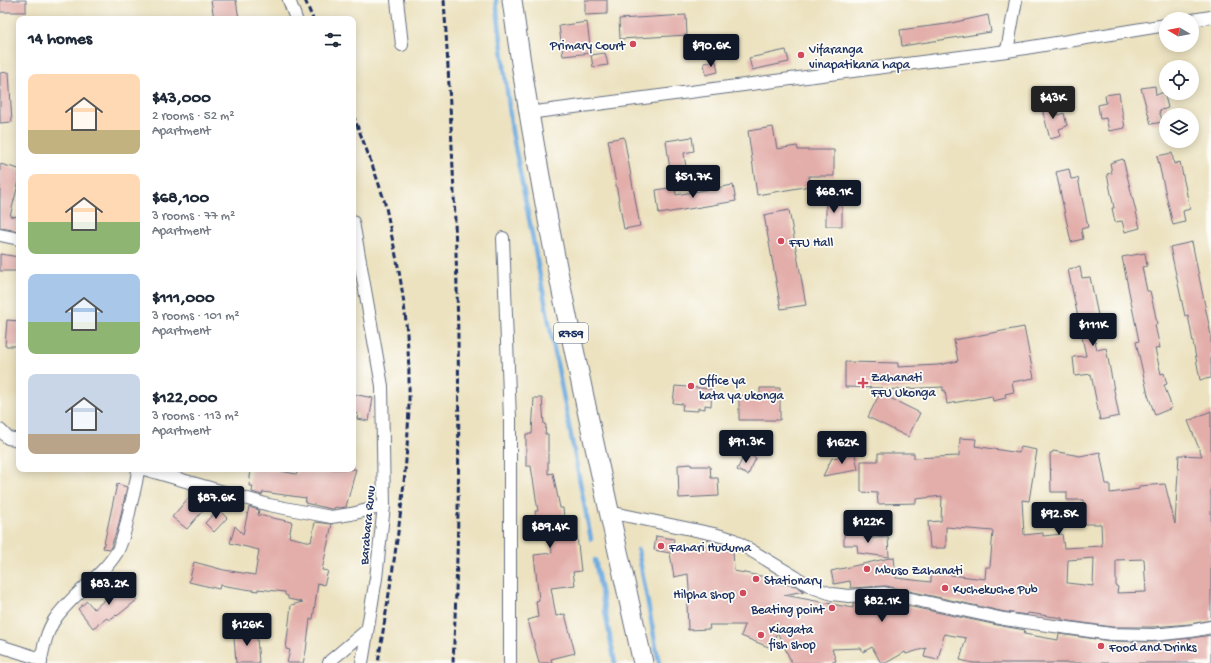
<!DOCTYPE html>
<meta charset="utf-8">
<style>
:root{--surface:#fff;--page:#f6f6f7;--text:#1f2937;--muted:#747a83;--accent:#111827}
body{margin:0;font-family:"Gochi Hand",sans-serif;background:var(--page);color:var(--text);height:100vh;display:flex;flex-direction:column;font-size:15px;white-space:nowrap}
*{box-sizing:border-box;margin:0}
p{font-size:13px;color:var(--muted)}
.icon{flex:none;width:22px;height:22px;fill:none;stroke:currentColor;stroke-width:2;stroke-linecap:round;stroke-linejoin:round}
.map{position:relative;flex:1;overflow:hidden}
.side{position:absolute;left:16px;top:16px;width:340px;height:456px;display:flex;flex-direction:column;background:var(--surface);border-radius:8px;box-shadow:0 2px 10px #0003}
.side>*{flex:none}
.needle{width:26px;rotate:280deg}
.controls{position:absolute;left:1159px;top:12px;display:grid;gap:8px}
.controls a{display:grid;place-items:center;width:40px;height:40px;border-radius:50%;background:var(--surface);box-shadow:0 2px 10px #0003;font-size:20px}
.price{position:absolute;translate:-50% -34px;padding:0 9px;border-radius:4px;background:var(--accent);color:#fff;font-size:13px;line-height:26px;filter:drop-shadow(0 1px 2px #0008)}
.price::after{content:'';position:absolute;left:50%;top:24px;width:12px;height:9px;margin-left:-6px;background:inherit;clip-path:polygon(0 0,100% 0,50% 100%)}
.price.on{background:#222;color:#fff}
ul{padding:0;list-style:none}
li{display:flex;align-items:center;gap:12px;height:100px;padding:0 12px}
li span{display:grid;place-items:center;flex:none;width:112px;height:80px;border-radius:8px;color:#555}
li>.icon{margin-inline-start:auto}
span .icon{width:48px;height:48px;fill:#fffc;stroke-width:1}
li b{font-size:17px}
h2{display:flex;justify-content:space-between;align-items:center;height:48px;padding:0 12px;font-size:17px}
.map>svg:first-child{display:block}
</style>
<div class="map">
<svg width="1211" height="663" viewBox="0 0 1211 663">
<rect width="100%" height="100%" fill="#fdfcf7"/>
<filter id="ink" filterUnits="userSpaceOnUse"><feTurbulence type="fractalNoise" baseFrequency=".025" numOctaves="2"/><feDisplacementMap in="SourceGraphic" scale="8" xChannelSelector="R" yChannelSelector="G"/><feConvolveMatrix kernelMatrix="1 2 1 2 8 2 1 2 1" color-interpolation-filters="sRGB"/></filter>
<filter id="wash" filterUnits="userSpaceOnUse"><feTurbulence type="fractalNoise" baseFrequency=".012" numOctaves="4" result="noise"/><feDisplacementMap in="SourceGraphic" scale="16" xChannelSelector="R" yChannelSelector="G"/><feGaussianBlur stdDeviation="0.9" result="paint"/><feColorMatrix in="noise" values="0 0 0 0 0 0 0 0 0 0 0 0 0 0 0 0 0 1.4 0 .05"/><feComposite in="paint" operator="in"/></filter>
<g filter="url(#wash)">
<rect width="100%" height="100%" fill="#ece2c0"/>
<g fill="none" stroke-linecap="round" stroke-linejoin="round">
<path stroke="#6eace0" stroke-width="4.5" d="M496,0L512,131L591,539
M638,550L659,663
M595,560L615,663"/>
</g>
<g id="blocks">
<path fill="#e3aeaa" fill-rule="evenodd" d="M0,0H26V12H0Z
M211,0H236L239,19H214Z
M585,0H607V14L585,15Z
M686,15L687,35L620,39L619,19Z
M988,15L991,32L902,46L900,30L947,24Z
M587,22L591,53L563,56L559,26Z
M786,50L789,62L752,70L749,58Z
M605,53L608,65L593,67L591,55Z
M716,61L718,72L706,75L704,63Z
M9,72L12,122L0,123V73Z
M1155,86L1156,95L1164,92L1168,108L1159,111L1163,122L1151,124L1141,88Z
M1119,93L1125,128L1109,131L1106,118L1100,119L1098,105L1106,103L1105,95Z
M1054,102L1058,115L1064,113L1067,126L1059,129L1061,136L1050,139L1041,105Z
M773,127L777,149L797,146L798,150H834V176H809L810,186L757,195L748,131Z
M624,137L640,226L624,229L608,140Z
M692,137L694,151L684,153L686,168L670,170L666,141Z
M1172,153L1174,164L1180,162L1190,209L1183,211L1185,222L1173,225L1157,156Z
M1123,159L1140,228L1125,232L1122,221L1115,222L1112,208H1114L1107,174L1112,173L1110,163Z
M0,164L19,169V181L10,216L19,217V231L0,228Z
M1069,169L1071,179L1078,178L1088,227L1081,229L1083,239L1071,242L1056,172Z
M733,185L736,201L659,214L656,190L675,187L676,195Z
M834,201H842V226H826V202Z
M789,210L806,305L781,309L764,215Z
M1192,242L1211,335V378L1200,380L1188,315L1185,316L1170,247Z
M1145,253L1147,266L1142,267L1147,291H1150L1155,313L1157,324L1155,325L1160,348L1155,349L1161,374L1164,373L1167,384L1164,385L1172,408L1155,415L1148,395L1136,342L1139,341L1122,257Z
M0,254L19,257V271H0Z
M1080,267L1082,278L1090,277L1100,325L1092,326L1097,350L1106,348L1119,416L1100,420L1091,374L1075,376L1073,357L1086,356L1068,269Z
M7,320L19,321V346H5Z
M1024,327L1034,378L1012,382L1014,392L1005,394L1006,398L993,401L992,396L947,404L945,390L943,391V387L881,390L882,388L845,387V362L898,363V367L938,365L958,361L954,340Z
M675,386L712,389L711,406L705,405V409L698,408V411L682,410L683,404L673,403Z
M760,388H780V420H739V396H760Z
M880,393L920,413L908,437L868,417Z
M353,394L373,398L369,421L357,419L358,414L353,413Z
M534,398H542L544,424L546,425L545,434H548V474L553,473L560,508H563L566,537L577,536L581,571L573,572L575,585L551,588L556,616L565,614L575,653L551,659L552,663H539L528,620L538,617L536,601L539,600L534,555L552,553L549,528L537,530L535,511H538L531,466H526V434H532Z
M1211,411V620L1190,624L1153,627H1112L1062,620V618L1028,613L1027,615L1005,612L886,586L851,588L850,581L834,584L831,571L894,557L896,578L931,582V571L952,573L951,575L985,579L986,567H990L993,531L946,527V548H930L928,522L941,521L942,496L916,499V503L878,504L877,493L861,492V461H878V453H914V458L959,456L960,438L976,439L975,446L1019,453L1021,447L1037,450L1029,501L1022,500L1024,535L1043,533V536L1062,534L1064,548L1102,546L1101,524H1084L1083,500H1067V492H1051L1050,453H1052L1053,451L1080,456L1100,452L1106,484H1110V493L1139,489V486L1165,484L1175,524L1179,455L1202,456L1188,421ZM1094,558L1093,586L1067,583L1068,560ZM1144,559L1146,592L1117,593L1118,587L1116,586V560Z
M745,453L756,458L748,475L737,470Z
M855,454L858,470L823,476L832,458Z
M691,464V466H710L711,478H718L719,496L679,498L678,465Z
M251,469H268L297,474L298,469H356L346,507L339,508L335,507L334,509H331L305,503L306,498L263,492L262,495L252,492L253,486H249Z
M117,484L127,487L118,528L110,549L103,548Z
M190,496L204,509L187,529L172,517Z
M249,507L259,510L258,515L292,522L289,537L311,542L315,522L332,524L322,570L328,571L324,585L318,583L313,619H310L306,651L303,663H287L290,650L286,649L291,605L303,602L288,599V596L285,595V592L258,589V591L220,585L219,589L189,582L194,562L224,570L255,575L259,550L230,543L235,526L243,534Z
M218,509L227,518L214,532L205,523Z
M872,532V538L888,537L889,557L858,553L857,545H844V533Z
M656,536L674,539L672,548L708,545V548H733L734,571L771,578L770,582L796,586L804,591L784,595L853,608V603L884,601L1002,626L1025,630L1024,634L1058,640L1059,634L1110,641L1153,642L1192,638L1211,635V663H973L960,660L966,638L944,634L938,660L924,657L926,648L906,654L905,652L886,663H881L872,647L863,652L861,648L832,649L836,661L829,663H792L777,632L771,648L741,636L745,625H709L710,629L688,630L687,604H690L688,574L674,577L670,553L654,550Z
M123,582L137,600L117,616L116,615L109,620L107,618L93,628L78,609L87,601L94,609L114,592L113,591Z
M256,626L259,663H236L234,637Z"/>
</g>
</g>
<g filter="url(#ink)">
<use href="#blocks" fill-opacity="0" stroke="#646e80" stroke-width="1"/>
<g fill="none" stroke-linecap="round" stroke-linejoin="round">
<g stroke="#646e80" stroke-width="14">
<path id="street" d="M289,0L296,19
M397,0L402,45
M1192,20L1211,17
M1007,51L1016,0
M528,113L1007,51L1166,25
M353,222L382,386L384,506L376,578L362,663
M0,235L19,239
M503,238L510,419V663
M0,430L8,438L19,440
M144,469L269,505L331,517L351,514L384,506
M609,512L714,534L732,539L812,587L832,594L849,596L884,593L1004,619L1111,634L1153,635L1191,631L1211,627
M0,646L41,659
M41,663V659C44,645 47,631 55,619C72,594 101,578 117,552C124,539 127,522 130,508C133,495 137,482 138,469
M329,663L330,661L367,630"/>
</g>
<g stroke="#646e80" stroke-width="21">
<path id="primary" d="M512,0C542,223 594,443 643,663"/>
</g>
<use href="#street" stroke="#fff" stroke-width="12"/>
<use href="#primary" stroke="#fff" stroke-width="19"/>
<path stroke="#1b2f5e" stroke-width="3" stroke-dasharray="6 3" stroke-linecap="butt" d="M305,0L313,19
M444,0C458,222 464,441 453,663
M353,115C364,143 375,171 384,200C387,211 389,222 391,233C400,271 406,310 408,350C414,454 394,560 378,663"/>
</g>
</g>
<g fill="#d1495b" stroke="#fdfcf7" stroke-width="1.5">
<circle cx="633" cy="44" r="4"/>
<circle cx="801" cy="55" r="4"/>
<circle cx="781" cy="241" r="4"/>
<path d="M861 377h4v4h4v4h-4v4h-4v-4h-4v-4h4z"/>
<circle cx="691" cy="386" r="4"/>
<circle cx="661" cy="546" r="4"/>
<circle cx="867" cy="569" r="4"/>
<circle cx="756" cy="579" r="4"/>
<circle cx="945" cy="588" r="4"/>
<circle cx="743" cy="593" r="4"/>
<circle cx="832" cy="608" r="4"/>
<circle cx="761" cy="635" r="4"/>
<circle cx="1101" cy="646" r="4"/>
</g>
<g text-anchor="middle" stroke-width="3.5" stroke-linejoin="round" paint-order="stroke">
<rect fill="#fdfcf7" stroke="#5f6c8c" stroke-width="1" x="554" y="323" width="34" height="20" rx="3"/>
<g font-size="12" font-weight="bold" fill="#1b2f5e">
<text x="571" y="337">R759</text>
</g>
<g font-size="13" fill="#1b2f5e" stroke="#fdfcf7" text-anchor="start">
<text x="625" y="49" text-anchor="end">Primary Court</text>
<text x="809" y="53">Vifaranga<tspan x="809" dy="15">vinapatikana hapa</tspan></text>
<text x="789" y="246">FFU Hall</text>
<text x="871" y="381">Zahanati<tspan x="871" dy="15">FFU Ukonga</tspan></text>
<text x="699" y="384">Office ya<tspan x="699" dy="15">kata ya ukonga</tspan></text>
<text x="669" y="551">Fahari Huduma</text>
<text x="875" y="574">Mbuso Zahanati</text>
<text x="764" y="584">Stationary</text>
<text x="953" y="593">Kuchekuche Pub</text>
<text x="735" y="598" text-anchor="end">Hilpha shop</text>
<text x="824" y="613" text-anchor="end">Beating point</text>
<text x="769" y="633">Kiagata<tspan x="769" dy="15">fish shop</tspan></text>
<text x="1109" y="651">Food and Drinks</text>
</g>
<g font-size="13" fill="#1b2f5e" stroke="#fdfcf7">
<text transform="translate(366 525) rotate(-85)" y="5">Barabara Ruvu</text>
</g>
</g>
</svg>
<div class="controls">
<a><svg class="needle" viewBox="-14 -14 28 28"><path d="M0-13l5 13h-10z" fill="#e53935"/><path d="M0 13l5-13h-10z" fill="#747a83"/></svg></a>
<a><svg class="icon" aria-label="locate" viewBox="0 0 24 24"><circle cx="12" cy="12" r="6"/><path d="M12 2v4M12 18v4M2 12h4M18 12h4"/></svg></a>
<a><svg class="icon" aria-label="layers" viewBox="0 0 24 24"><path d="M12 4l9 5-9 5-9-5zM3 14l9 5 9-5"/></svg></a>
</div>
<b class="price" style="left:711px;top:68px">$90.6K</b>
<b class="price on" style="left:1053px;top:120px">$43K</b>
<b class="price" style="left:693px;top:199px">$51.7K</b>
<b class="price" style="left:834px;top:214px">$68.1K</b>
<b class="price" style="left:1093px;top:347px">$111K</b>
<b class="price" style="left:746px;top:464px">$91.3K</b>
<b class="price" style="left:842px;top:465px">$162K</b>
<b class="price" style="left:216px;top:520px">$87.6K</b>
<b class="price" style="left:1059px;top:536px">$92.5K</b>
<b class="price" style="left:868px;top:544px">$122K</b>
<b class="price" style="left:550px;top:549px">$89.4K</b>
<b class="price" style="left:109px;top:606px">$83.2K</b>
<b class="price" style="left:882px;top:623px">$82.1K</b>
<b class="price" style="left:247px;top:647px">$126K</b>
<section class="side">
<h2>14 homes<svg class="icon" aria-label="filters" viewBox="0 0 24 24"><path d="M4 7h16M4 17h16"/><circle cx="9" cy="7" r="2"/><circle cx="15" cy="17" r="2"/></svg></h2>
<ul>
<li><span style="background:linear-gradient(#ffd9b3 70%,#c2b280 0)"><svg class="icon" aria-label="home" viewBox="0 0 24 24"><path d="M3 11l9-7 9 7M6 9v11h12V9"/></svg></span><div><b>$43,000</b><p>2 rooms · 52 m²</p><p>Apartment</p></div></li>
<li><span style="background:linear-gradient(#ffd9b3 60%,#8fb573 0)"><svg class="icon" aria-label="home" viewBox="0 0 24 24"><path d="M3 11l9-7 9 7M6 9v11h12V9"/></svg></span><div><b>$68,100</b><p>3 rooms · 77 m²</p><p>Apartment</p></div></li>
<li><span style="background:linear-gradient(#a9c7e8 60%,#8fb573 0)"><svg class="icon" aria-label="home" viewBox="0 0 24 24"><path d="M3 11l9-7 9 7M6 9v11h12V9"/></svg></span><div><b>$111,000</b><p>3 rooms · 101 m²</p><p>Apartment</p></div></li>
<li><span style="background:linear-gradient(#c9d6e8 75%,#b9a48a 0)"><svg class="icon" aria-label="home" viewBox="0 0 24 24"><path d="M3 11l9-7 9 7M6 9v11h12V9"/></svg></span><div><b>$122,000</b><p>3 rooms · 113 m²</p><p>Apartment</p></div></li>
</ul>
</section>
</div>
